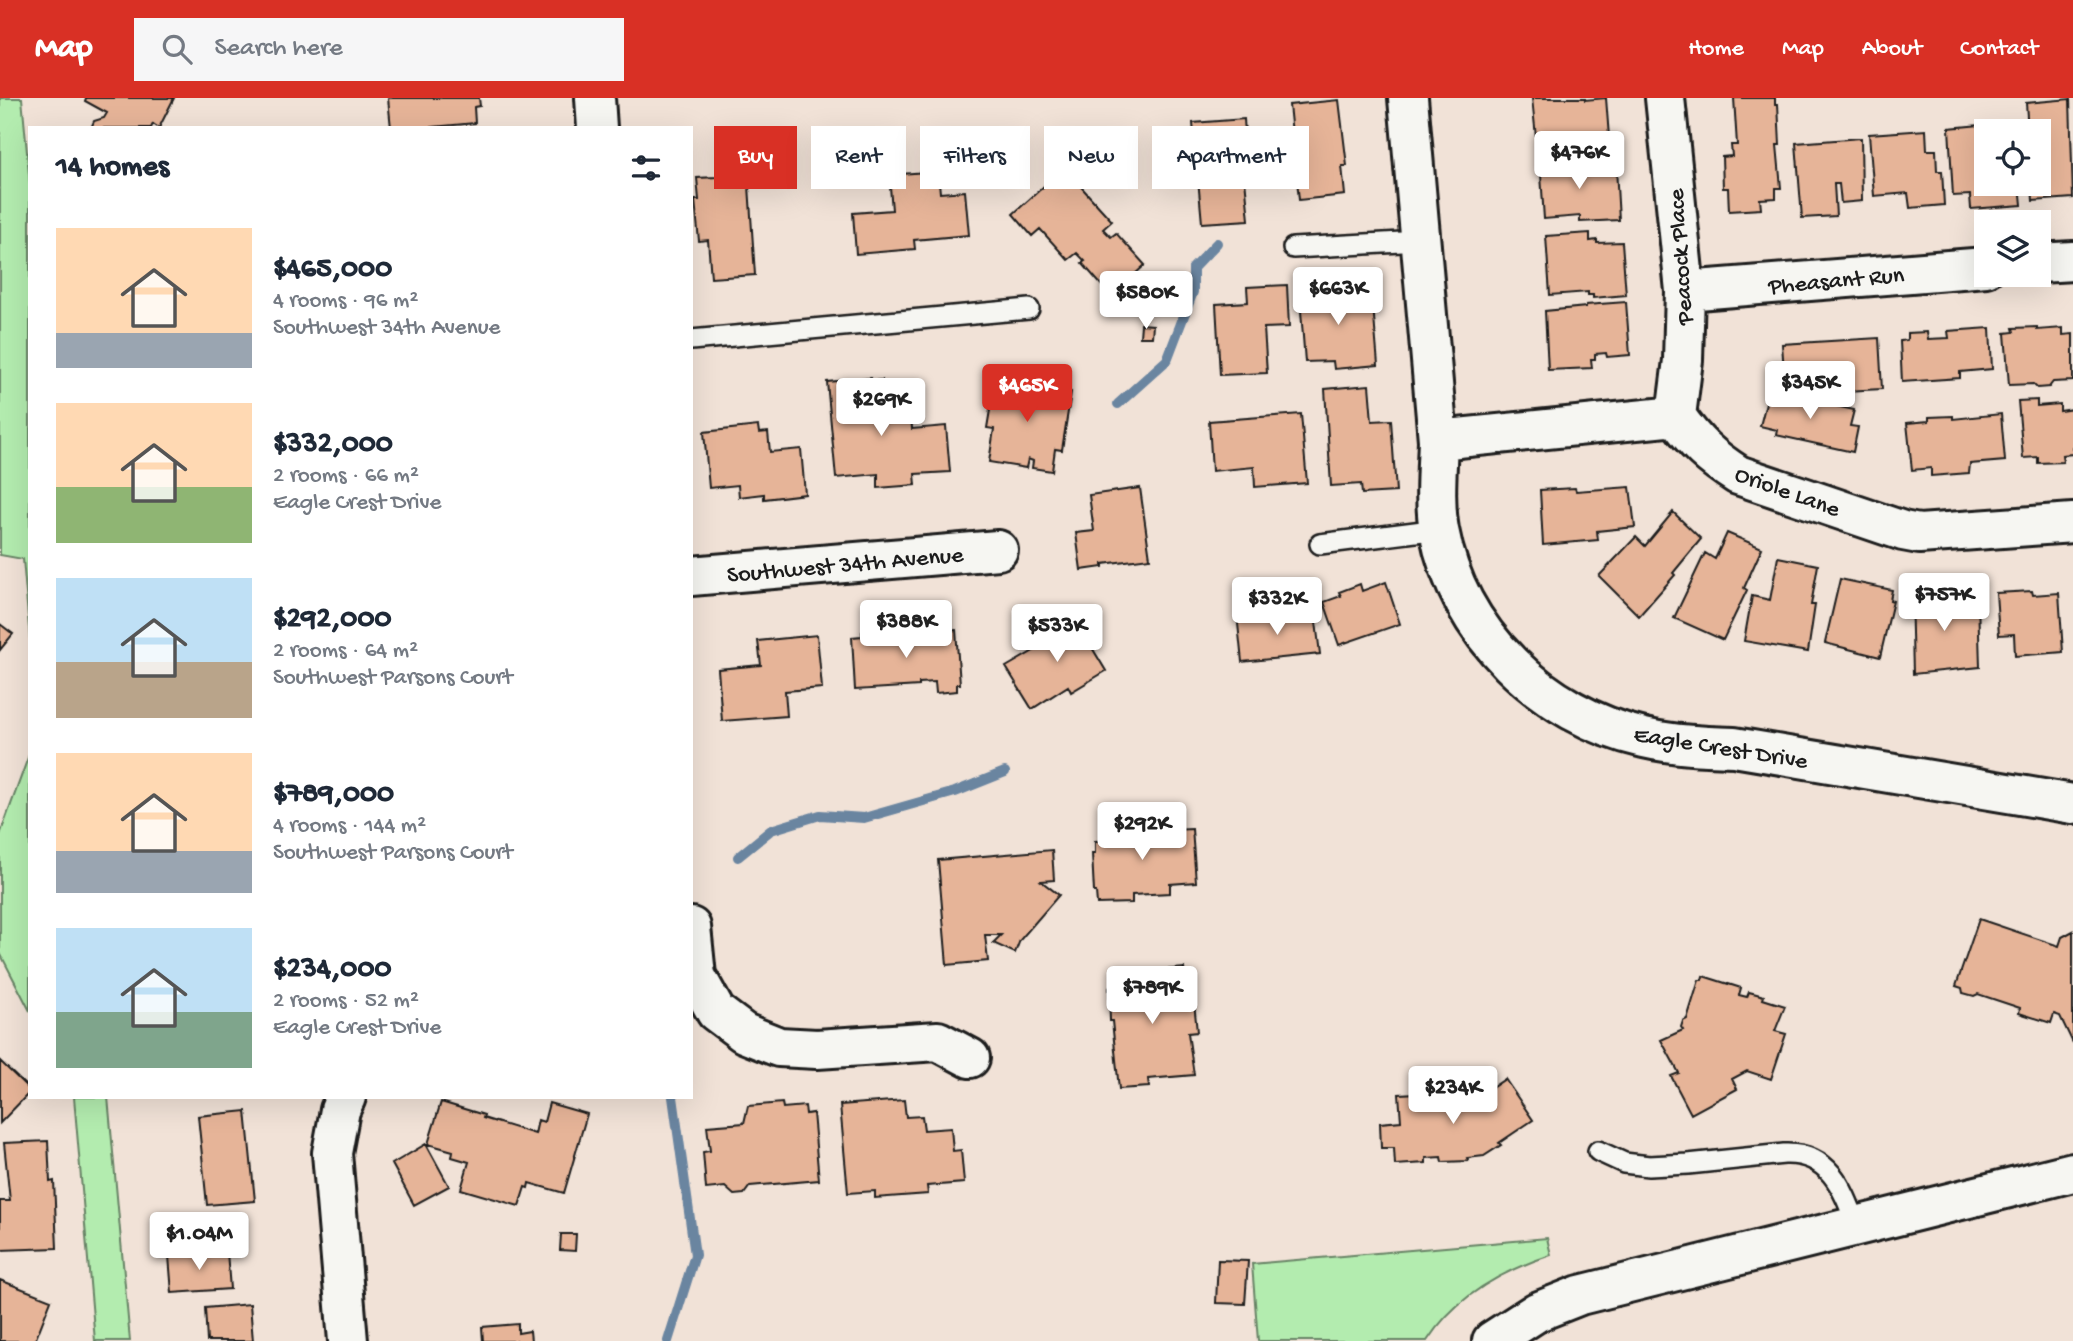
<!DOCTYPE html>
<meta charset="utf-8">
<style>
:root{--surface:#fff;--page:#f6f6f7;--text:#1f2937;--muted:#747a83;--accent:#d93025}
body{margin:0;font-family:"Gochi Hand",sans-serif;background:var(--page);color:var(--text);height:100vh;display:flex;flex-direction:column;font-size:26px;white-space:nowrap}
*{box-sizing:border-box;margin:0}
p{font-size:23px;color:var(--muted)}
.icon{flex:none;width:38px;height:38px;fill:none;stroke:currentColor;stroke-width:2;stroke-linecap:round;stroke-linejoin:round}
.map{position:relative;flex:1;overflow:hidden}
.side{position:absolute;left:28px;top:28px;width:665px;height:973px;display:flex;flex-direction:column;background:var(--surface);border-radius:0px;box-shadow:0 7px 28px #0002}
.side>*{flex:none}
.hud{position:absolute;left:714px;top:28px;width:665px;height:63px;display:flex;gap:14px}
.buttons{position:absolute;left:1974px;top:21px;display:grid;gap:14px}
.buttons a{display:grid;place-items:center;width:77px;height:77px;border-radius:0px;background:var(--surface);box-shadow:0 7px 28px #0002;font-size:35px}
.price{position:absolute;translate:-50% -60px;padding:0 16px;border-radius:7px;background:#fff;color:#222;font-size:23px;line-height:46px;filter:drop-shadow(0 2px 4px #0008)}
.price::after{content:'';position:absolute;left:50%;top:42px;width:21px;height:16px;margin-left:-10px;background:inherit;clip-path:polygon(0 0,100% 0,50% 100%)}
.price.current{background:var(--accent);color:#fff}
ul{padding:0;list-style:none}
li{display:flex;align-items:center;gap:21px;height:175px;padding:0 28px}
li span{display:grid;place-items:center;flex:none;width:196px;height:140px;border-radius:0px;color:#555}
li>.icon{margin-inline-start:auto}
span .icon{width:84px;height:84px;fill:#fffc;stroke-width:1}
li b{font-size:30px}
h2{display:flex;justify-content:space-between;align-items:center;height:84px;padding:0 28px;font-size:30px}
.pill{padding:0 24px;border-radius:0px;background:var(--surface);box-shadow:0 7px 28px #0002;font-size:24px;line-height:63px}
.pill.current{background:var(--accent);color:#fff}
header{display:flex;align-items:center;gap:42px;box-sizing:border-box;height:98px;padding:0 35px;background:var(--accent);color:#fff}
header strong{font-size:33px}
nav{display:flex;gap:38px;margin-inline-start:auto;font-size:24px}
.search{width:490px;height:63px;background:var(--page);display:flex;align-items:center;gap:18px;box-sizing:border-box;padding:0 24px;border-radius:0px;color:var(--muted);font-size:26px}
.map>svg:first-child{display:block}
</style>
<header>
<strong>Map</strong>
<div class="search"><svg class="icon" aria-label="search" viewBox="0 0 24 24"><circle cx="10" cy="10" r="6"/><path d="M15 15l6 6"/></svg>Search here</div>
<nav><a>Home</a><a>Map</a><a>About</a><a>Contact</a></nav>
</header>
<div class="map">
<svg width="2073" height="1243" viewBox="0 0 2073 1243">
<rect width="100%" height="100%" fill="#f1e2d7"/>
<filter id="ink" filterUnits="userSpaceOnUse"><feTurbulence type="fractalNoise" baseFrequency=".0143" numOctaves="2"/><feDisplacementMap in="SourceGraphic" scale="14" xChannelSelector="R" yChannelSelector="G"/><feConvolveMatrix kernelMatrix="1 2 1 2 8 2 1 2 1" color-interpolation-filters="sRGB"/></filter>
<g filter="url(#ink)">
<path fill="#b3ecaf" stroke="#688466" stroke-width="2" d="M0,0H22L30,87V542L23,461L0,457Z
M30,654V913L0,855V737Z
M74,999H108L130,1243H95Z
M1547,1140L1551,1157C1501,1173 1456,1198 1427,1243H1258L1252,1166Z"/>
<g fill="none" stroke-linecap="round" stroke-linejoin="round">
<path stroke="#6a85a0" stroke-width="10" d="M1118,306L1167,262L1193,194V170L1217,145
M738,759L771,732L820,717L864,720L955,694L1005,674
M668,1243L695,1157L673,999"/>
</g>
<path fill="#e6b498" stroke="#1c1c1c" stroke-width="2" d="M86,0H174L159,30L153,26L151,30H91L94,23L104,20L107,15L85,3Z
M388,0H479L480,8L474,9L475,25L422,30H391Z
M1532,0H1585V2L1606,0L1609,39L1573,41L1572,37L1536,39Z
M1734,0H1775V6H1778L1780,47H1777L1781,90H1776V100L1760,101L1761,111L1729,113L1728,90H1723L1722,59L1732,58L1731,47H1737Z
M2070,1L2073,100L2033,103L2032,86H2039V33H2028L2026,5Z
M1339,2L1347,68H1342L1345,97L1299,102L1297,82H1294L1293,64H1295L1289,7Z
M1244,21L1246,52H1249L1251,80L1245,81L1249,122L1202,125L1193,25Z
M2001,25L2002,33H1986V86H2020L2022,107L1971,111L1970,97L1953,98L1949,30Z
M1926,32L1927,52H1936L1937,73H1942L1944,107L1910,110L1908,95L1874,98L1869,36Z
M1861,40L1862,103L1841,105L1839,86H1834L1836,118L1802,120L1796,45Z
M1584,58V66H1591V72L1616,70L1619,122L1580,124V118L1544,121L1540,62Z
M1064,70L1112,123L1103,131L1111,139L1116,135L1145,167L1111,198L1082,165L1085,163L1077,155L1068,162L1040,131L1032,138L1013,116Z
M748,73L755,177L711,180L708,142L699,143L695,102H699L697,80L717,79V75Z
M938,73L940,95L965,93L969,137L914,142L915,151L856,156L853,115L892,112L889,77Z
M1590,135V143L1597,142V145L1622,144L1626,197L1593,200V197H1588V194L1550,197L1546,138Z
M1334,185L1335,198L1372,195L1378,267L1334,271L1333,263L1305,264L1299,187Z
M1287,187L1289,229L1264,230L1267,275L1220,277L1216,206L1248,204L1247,189Z
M1626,204L1630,257L1607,259L1606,255L1595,256V261H1591L1592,270L1548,272L1545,213L1586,209V207Z
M1141,226L1153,227L1152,239H1140Z
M2037,229V232L2063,230V237L2073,236V283L2053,284L2049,289L2037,290L2033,286L2009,287L2005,235L2014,234L2013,230Z
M1990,230L1992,271L1960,274V280L1902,284L1900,243L1907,242V235L1927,234L1928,241L1949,240L1948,233Z
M1879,240L1882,291L1826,294L1825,286L1785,288L1782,246Z
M996,276L1005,278L1004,282L1071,294L1062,352L1055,351L1052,373L1032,370L1033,363L1028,361L1026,370L989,364L994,331L987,330Z
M871,280V283L882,282L883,299L872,300L874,318L911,314L912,331L946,328L950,374L915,376L916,387L878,390V376L836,380L827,284Z
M1369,287L1372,323L1391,322L1396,394L1362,396L1361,386L1331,388L1325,291Z
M1769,293L1854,312L1850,328L1858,329L1853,354L1776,337L1777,332L1760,328Z
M2037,302V308L2060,306V313L2073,311V356L2062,357L2063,364L2038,365V359L2023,360L2018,303Z
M1301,316L1307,385L1255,389L1254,369L1212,373L1209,323Z
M2001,316L2005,363L1970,366L1969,375L1931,378V370L1912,372L1907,325L1929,323V319L1953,318V321Z
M758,328L759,335L768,334L770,354L801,351L805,396L764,401V396L739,399L738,387L709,390L704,334Z
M1630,389L1635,429L1597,433L1598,442L1543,447L1540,392L1575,390L1576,393Z
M1140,390L1150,460L1103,466V469L1081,472L1076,435L1094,433L1089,397Z
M1673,414L1701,441L1673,475L1675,477L1639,518L1599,478L1636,439L1645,448Z
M1727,435L1762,450L1744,490L1747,492L1723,542L1674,520L1705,455L1715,461Z
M1778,459L1818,467L1811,507H1815L1808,554L1744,543L1752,498L1770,502Z
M1840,481L1892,492L1890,502L1893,503L1880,559L1825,545Z
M1386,484L1400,526L1339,547L1324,504L1341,498L1339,494L1360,486L1362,493Z
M1949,492V504L1978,502L1980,569L1913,576L1911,493Z
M2032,493L2033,497L2059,495L2063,554L2015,558L2014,536L1999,537L1996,495Z
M1263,514L1278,526H1285L1284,520L1315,516L1320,556L1242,564L1237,516Z
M1073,518L1106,573L1071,594L1068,588L1032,611L1006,569L1042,548L1037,540Z
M0,526L13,536L0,552Z
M956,532L960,586H957V593L936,595L935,584L919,585V588L855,592L852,539L862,538V534H876V537Z
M817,537L822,590L785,593L787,618L722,623L718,571L761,567L758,543Z
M1150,721V733L1192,731L1196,784L1170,786V795L1132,797V805L1097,806L1096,794H1094L1092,755H1095V743L1119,742L1118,723Z
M1052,752L1054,782L1041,783L1059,797L1020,842L1015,855L993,845L1001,837H985L988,863L947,867L938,762Z
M1979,821L2059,848L2062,839L2073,833V945L2060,918L2054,916L2051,925L2019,915L2020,910L1978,896L1974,898L1963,895L1962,890L1956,888Z
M1184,870L1186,894H1193L1197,934L1188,935L1194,977L1148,981L1149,989L1119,991L1112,923H1110L1109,890L1120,876Z
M1703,878L1741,890L1739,897L1747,899L1749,894L1764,898L1763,901L1785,908L1775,933L1786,936L1771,981L1747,973L1732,981L1737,991L1691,1016L1671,978L1679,975L1661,942L1683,932L1681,929L1683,923L1687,921L1699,882H1702Z
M0,963L30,992V994L0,1025Z
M1505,981L1533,1022L1499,1045L1501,1047L1484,1058L1467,1060L1468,1063L1442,1064L1441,1059L1426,1060V1065L1395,1067L1394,1050H1381L1380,1025L1401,1023L1399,996L1417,995V990L1436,989V1004L1459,1003L1463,1009Z
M904,1002L906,1019L922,1018L924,1032L951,1030L953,1053L961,1052L964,1085L927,1088L928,1096L875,1100V1093L848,1095L840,1007Z
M441,1004L484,1017L483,1020L535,1036L538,1022L544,1024L549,1005L587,1016L564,1095L529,1085L528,1090L525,1089L519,1108L461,1091L469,1064L452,1059L453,1053L428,1046Z
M782,1005L783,1010L805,1008L806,1016L813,1015L819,1082L750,1088L744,1096L734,1097L725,1089L706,1091L703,1054L710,1053L707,1028L744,1025L748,1008Z
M246,1013L255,1103L207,1107L198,1018Z
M48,1043L50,1084L54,1083L57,1150L0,1152V1103H10L4,1045Z
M426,1046L449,1088L414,1107L392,1066Z
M561,1136H576L575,1153L560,1152Z
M227,1154L230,1191L172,1195L169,1158Z
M1218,1162L1248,1163L1245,1206L1216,1205Z
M0,1182L51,1202L35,1243H0Z
M250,1206L253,1243H207L205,1210Z
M518,1226V1235L530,1233L531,1243H483L482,1229Z"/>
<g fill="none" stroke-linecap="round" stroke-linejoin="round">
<g stroke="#1c1c1c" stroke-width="24">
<path id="lane" d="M1293,150L1420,143
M691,242L1029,211
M1320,446L1439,431
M1598,1053L1624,1065L1649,1068L1688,1066L1784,1056C1830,1054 1843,1091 1857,1128"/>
</g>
<g stroke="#1c1c1c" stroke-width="44">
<path id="street" d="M595,0L597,30
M1408,0L1438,342C1437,372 1434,403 1439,432C1458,535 1543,617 1644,640C1674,647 1704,648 1734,649L2073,706
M1665,0L1685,193L1683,262L1676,318
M2039,165L2073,163
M1685,193L1986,169
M1438,342L1676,318C1695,345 1710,359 1738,377L1903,433L1919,436L2073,425
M691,478L998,452
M691,829L696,878L716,914L744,935L779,949L817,951L938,943L970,960
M346,999L340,1012L332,1055L348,1243
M1492,1243L1537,1214L1580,1197L2073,1074"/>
</g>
<use href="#lane" stroke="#f6f6f2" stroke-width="19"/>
<use href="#street" stroke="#f6f6f2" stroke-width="38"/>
</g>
</g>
<g text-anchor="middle" stroke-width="6" stroke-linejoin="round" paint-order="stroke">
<g font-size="24" fill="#1c1c1c" stroke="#f6f6f2">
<text transform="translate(1679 159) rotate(-94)" y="8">Peacock Place</text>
<text transform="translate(1836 181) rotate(-5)" y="8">Pheasant Run</text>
<text transform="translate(1788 392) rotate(20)" y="8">Oriole Lane</text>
<text transform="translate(845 465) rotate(-5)" y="8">Southwest 34th Avenue</text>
<text transform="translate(1721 648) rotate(9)" y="8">Eagle Crest Drive</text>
</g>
</g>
</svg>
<div class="buttons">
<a><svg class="icon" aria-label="locate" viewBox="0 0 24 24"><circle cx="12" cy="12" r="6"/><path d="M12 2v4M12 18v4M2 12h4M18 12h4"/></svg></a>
<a><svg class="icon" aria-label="layers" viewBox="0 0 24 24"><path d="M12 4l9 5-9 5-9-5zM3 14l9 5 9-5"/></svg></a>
</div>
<b class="price" style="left:1579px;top:93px">$476K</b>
<b class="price" style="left:1338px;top:229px">$663K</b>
<b class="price" style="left:1146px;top:233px">$580K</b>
<b class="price" style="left:1810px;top:323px">$345K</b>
<b class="price current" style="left:1027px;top:326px">$465K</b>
<b class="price" style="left:881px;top:340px">$269K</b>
<b class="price" style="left:1944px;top:535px">$757K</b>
<b class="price" style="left:1277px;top:539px">$332K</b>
<b class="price" style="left:906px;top:562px">$388K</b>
<b class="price" style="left:1057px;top:566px">$533K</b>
<b class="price" style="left:1142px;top:764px">$292K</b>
<b class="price" style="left:1152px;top:928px">$789K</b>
<b class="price" style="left:1453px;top:1028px">$234K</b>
<b class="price" style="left:199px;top:1174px">$1.04M</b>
<div class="hud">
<a class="pill current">Buy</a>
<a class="pill">Rent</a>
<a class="pill">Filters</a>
<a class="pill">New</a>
<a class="pill">Apartment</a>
</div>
<section class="side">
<h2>14 homes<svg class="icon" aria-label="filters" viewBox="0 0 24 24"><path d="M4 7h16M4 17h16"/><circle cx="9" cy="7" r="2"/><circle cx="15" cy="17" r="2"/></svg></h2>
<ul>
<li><span style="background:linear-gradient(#ffd9b3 75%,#9aa5b1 0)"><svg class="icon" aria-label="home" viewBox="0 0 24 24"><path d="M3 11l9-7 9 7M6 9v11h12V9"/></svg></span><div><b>$465,000</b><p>4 rooms · 96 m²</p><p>Southwest 34th Avenue</p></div></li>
<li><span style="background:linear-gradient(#ffd9b3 60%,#8fb573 0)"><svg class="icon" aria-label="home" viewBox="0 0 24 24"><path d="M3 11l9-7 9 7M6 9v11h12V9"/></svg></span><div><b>$332,000</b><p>2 rooms · 66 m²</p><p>Eagle Crest Drive</p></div></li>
<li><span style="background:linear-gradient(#bfe0f5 60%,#b9a48a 0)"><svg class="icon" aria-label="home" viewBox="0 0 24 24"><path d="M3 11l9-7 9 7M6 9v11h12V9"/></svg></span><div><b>$292,000</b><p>2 rooms · 64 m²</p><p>Southwest Parsons Court</p></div></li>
<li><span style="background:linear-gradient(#ffd9b3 70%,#9aa5b1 0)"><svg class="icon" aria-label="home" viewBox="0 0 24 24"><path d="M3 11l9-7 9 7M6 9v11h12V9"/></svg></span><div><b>$789,000</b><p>4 rooms · 144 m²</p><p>Southwest Parsons Court</p></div></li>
<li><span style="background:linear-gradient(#bfe0f5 60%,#7fa58c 0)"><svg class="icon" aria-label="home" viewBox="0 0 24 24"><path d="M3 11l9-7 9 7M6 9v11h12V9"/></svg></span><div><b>$234,000</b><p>2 rooms · 52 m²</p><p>Eagle Crest Drive</p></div></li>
</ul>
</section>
</div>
